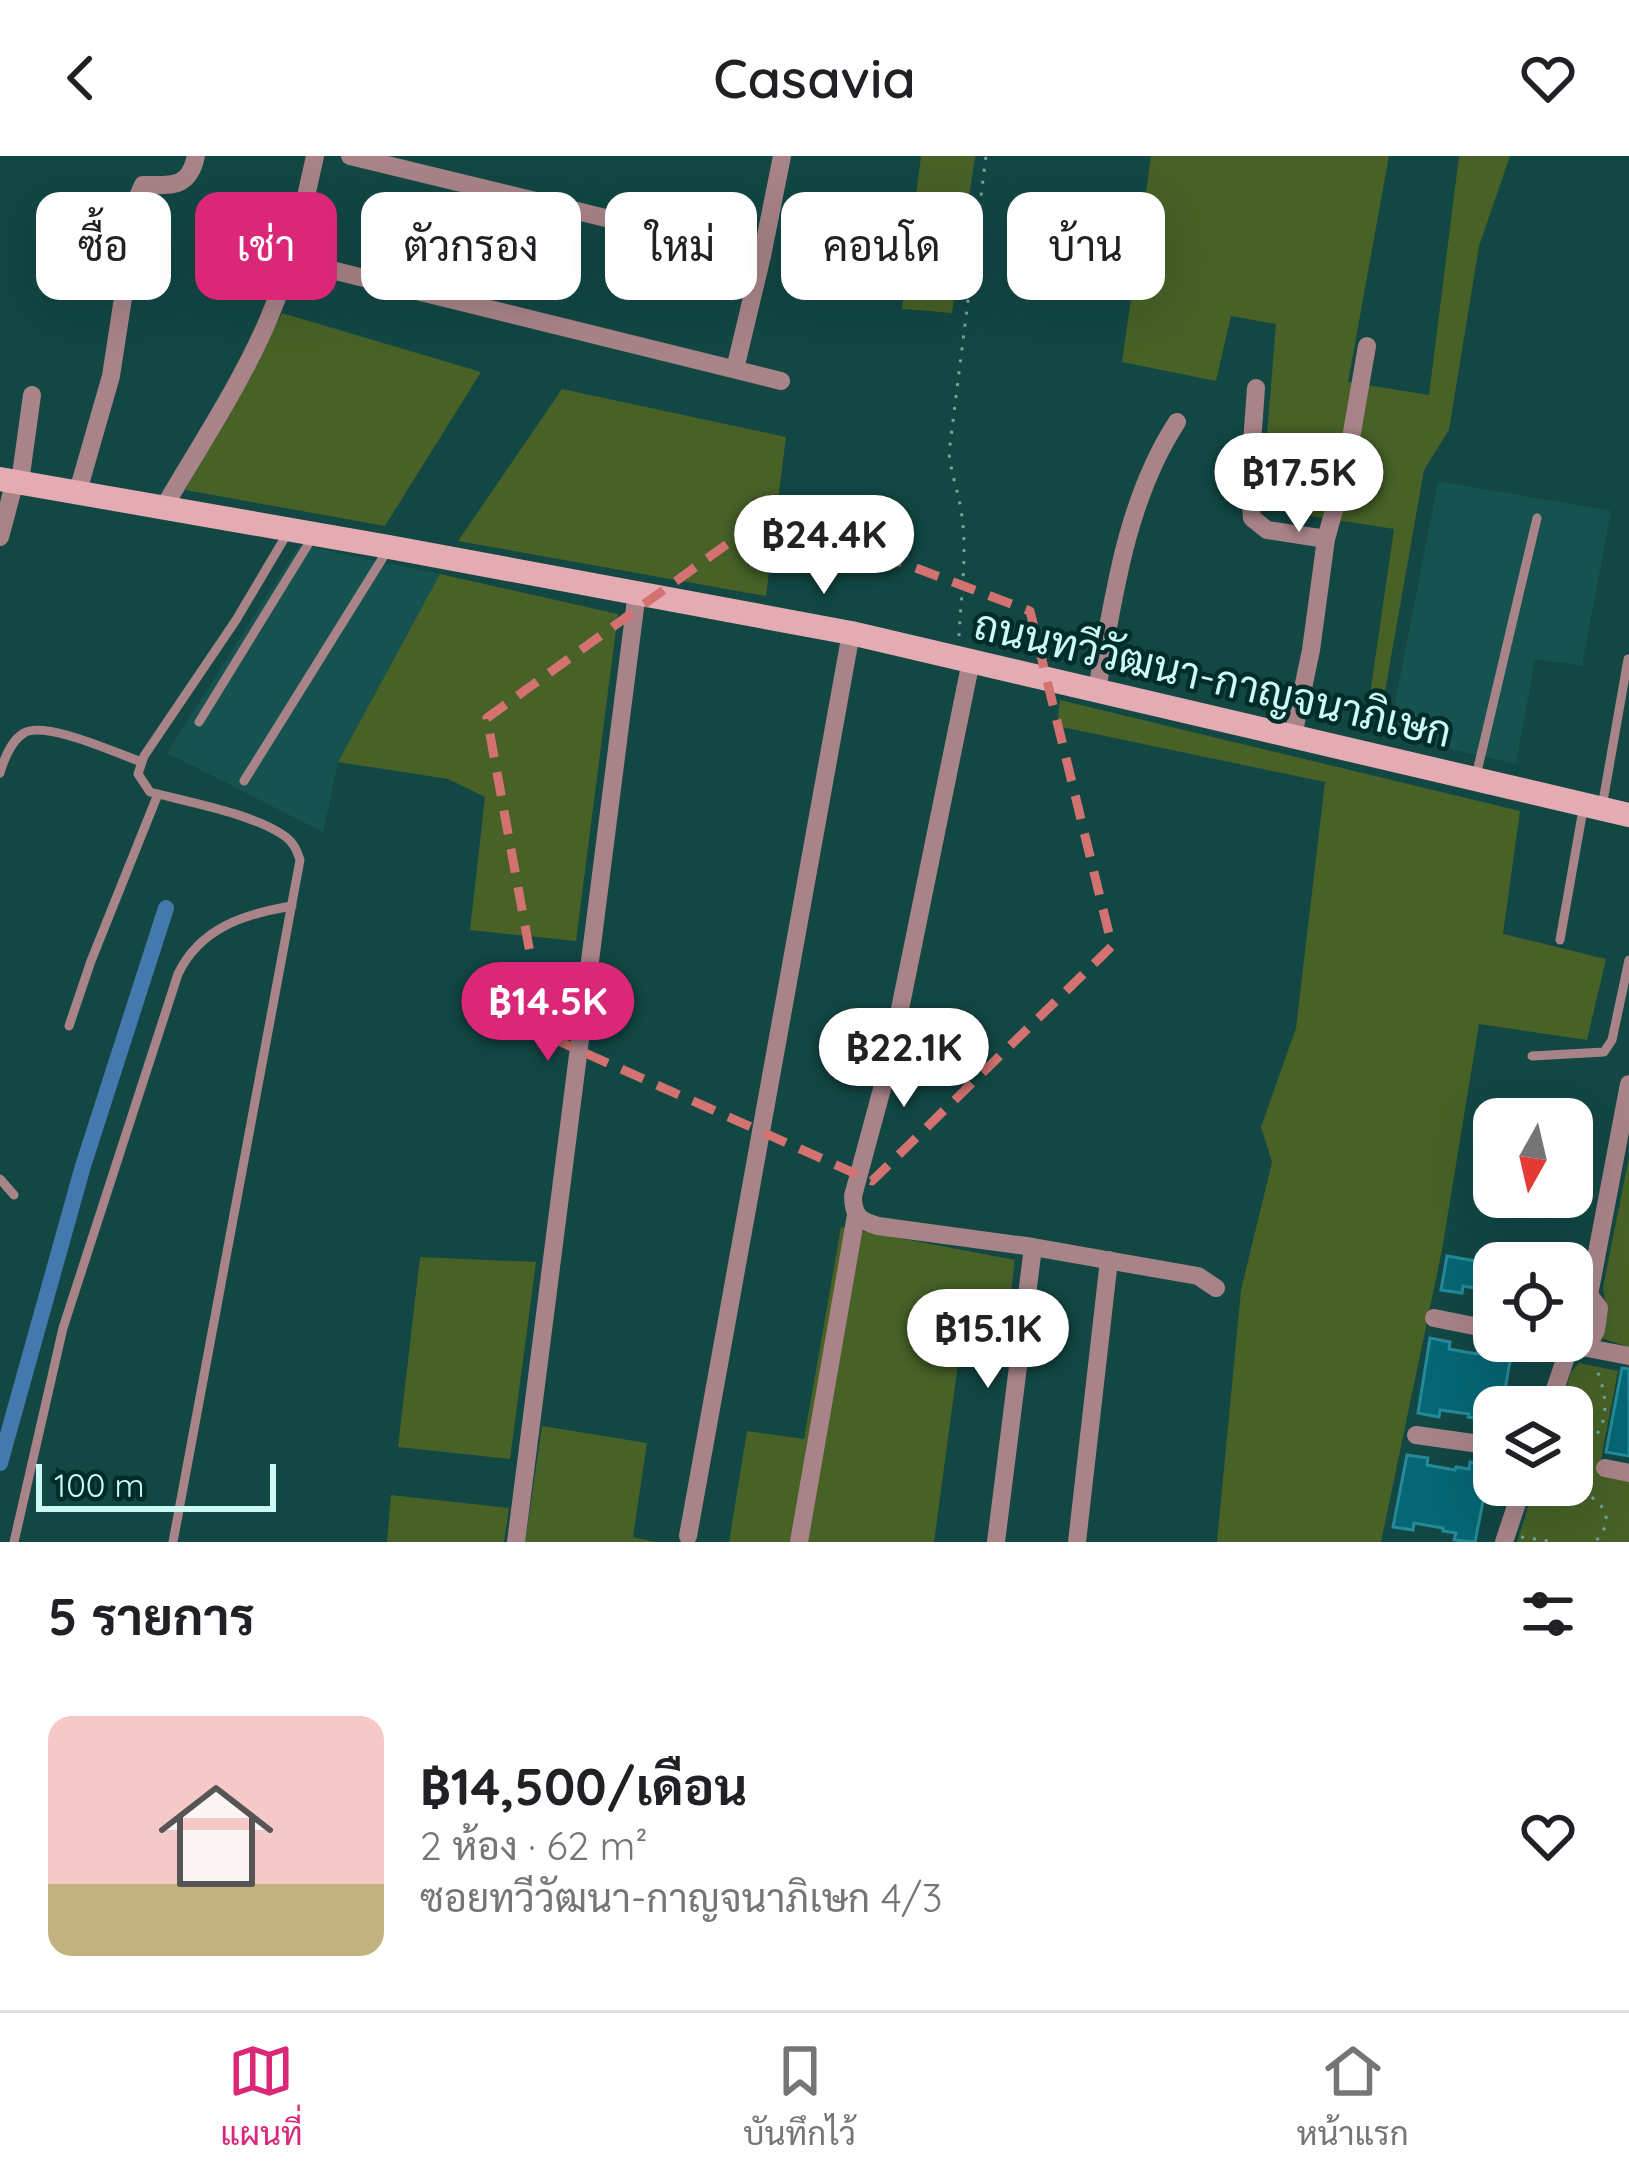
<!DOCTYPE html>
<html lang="th">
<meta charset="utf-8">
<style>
:root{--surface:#fff;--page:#f6f6f6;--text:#202124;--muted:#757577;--line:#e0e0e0;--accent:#db2777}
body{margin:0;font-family:Quicksand,Sarabun,sans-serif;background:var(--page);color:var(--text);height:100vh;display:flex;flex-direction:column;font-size:45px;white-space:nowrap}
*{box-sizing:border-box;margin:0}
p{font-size:39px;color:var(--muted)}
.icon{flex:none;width:66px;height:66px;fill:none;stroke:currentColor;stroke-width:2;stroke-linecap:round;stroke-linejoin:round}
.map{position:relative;height:1386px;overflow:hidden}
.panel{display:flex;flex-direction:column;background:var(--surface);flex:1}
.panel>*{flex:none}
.top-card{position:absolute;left:36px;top:36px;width:1557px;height:108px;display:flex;gap:24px}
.needle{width:78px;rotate:188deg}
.controls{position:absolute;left:1473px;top:942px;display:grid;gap:24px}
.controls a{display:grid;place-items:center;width:120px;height:120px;border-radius:24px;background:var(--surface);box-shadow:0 12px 48px #0002;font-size:60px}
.scale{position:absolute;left:36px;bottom:30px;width:240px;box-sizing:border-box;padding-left:12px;border:6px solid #cefaf6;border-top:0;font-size:33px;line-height:42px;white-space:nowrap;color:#cefaf6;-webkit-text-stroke:9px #002c2a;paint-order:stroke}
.price{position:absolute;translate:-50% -102px;padding:0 27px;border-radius:42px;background:#fff;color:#222;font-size:39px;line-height:78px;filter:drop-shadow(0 3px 6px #0008)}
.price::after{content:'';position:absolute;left:50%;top:72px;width:36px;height:27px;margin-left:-18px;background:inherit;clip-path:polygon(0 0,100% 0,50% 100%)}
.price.on{background:var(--accent);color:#fff}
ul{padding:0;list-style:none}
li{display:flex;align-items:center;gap:36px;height:300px;padding:0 48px}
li+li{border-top:3px solid var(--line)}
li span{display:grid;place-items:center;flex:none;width:336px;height:240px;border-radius:24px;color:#555}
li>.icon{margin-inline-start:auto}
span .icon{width:144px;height:144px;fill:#fffc;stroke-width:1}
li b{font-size:51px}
h2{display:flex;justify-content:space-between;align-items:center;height:144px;padding:0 48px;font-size:51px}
.pill{padding:0 42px;border-radius:24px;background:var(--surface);box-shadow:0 12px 48px #0002;font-size:42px;line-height:108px}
.pill.on{background:var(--accent);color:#fff}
header{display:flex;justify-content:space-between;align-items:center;height:156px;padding:0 48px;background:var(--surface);font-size:54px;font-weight:600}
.menu{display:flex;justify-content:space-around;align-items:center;height:168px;border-top:3px solid var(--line);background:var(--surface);font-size:33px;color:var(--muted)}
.menu a{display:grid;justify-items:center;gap:6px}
.menu .on{color:var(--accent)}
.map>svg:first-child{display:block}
</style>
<header><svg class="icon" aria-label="back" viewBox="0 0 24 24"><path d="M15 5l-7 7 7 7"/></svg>Casavia<svg class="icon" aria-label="heart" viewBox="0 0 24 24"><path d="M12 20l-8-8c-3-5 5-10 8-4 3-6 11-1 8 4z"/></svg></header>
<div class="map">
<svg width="1629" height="1386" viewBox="0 0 1629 1386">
<rect width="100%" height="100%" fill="#124744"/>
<path fill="#165350" d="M1438,325L1611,355L1582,510L1535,503L1516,608L1389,579Z
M299,389L440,418L338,606L323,676L167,597Z"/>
<path fill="#476127" d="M921,0H975L952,157L902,153Z
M1151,0H1389L1348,226L1429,239L1459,0H1510L1479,90L1449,274L1424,314L1378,575L1365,573L1394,373L1261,352L1276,168L1231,160L1216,225L1122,206Z
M282,157L481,216L385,370L185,334Z
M562,233L786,281L766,440L458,385Z
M440,418L618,458L576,785L470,774L485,641L448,623L338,606Z
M1060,544L1520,655L1503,778L1606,803L1587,884L1479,868L1442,1094L1381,1386H1217L1241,1134L1272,1006L1261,971L1296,872L1325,626L1057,570Z
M1629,1001V1191L1601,1182L1605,1148L1603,1131Z
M841,1071L1015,1104L1003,1198L960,1193L934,1386H729L747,1275L804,1283Z
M420,1101L536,1106L510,1303L398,1291Z
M1579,1207L1618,1215L1598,1319L1629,1326V1386H1517L1535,1329H1572V1251H1560L1571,1216Z
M542,1270L647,1287L633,1381L656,1386H525Z
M391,1339L509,1352L504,1386H387Z"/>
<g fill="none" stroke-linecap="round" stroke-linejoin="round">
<path stroke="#4479ad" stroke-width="16" d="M0,1307L83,1010L166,752"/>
</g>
<path fill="#066673" stroke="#248a99" stroke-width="3" d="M1447,1100L1494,1108V1135L1463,1130L1462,1137L1441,1134Z
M1430,1182L1450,1186L1449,1193L1477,1198L1478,1195L1491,1198L1492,1190L1512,1194L1502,1251H1494V1273L1480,1271L1481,1263L1468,1261L1469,1258L1440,1254L1439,1261L1418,1257Z
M1622,1212L1629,1213V1300L1606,1296Z
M1407,1299L1428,1302L1427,1309L1455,1314L1456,1311L1469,1313L1470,1306L1490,1309L1475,1386L1454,1384L1456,1377L1443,1375V1372L1414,1367L1413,1374L1393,1371Z"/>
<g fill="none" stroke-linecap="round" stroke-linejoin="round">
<path stroke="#73a4a0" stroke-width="3" stroke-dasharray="3 9" stroke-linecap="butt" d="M959,480C961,439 968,395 961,354C958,335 951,317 949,297L986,0
M1572,1303C1579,1296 1589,1289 1595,1281C1611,1260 1605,1232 1595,1210
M1571,1329C1595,1342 1622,1356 1595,1386
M1521,1381L1555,1386"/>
<path stroke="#a88489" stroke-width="9" d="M199,566L312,382
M0,617C4,603 12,584 24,577C45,564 118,598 142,606
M1476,620L1537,362
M244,625L387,395
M1602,651L1628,503
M1560,784L1584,648
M69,870L91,805L158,638
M1532,900L1604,896L1612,884L1629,804
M0,1023L14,1039
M14,1386L63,1172L178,818C200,772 244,758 292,750
M173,1386L300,704C297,695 294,687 286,681C255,658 188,646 150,636L138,618L144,600L236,464L287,378"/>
<path stroke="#a88489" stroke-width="18" d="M350,0L762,100
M291,104L781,225
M735,213L762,100L782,0
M1256,232L1249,328L1252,362L1267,374L1326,383
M20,326L32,239
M78,335L111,220L139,38L143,29C171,29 189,33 196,0
M164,351C200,289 241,228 269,162C291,110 303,55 315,0
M0,381L15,325
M971,505L889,907L853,1040C853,1060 860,1065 878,1070L1033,1091L1198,1120L1216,1132
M1097,534C1113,443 1126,344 1177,266
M1293,580L1311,494L1326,383L1346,311L1367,190
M1434,1162L1494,1174
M1551,1185L1629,1200
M1587,1192L1596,1174L1599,1152L1589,1139L1629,928
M1549,1251L1570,1189
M1416,1279L1494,1290
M1605,1312L1629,1317
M688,1380L851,477
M516,1386L637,436
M799,1386L856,1059
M996,1386L1033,1091
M1077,1386L1109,1104
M1504,1386L1523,1329"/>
<path stroke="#e4abb3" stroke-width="24" d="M0,323L389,391L851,477L1629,659"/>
</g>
<path fill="none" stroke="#d37270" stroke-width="9" stroke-dasharray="24 15" stroke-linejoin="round" d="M770,357L1030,455L1112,790L872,1025L545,879L487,562Z"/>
<g text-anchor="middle" stroke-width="9" stroke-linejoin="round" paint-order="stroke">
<g font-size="42" fill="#cefaf6" stroke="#002c2a">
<text transform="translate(1213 522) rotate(13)" y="15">ถนนทวีวัฒนา-กาญจนาภิเษก</text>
</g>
</g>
</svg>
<div class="controls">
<a><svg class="needle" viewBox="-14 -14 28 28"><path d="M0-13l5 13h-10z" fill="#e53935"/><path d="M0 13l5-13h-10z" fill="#757577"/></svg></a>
<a><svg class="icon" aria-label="locate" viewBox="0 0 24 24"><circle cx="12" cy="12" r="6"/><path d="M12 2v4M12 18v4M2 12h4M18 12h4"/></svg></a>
<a><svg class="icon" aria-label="layers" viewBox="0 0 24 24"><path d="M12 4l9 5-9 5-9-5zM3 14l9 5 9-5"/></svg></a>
</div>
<div class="scale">100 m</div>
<b class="price" style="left:1299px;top:379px">฿17.5K</b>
<b class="price" style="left:824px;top:441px">฿24.4K</b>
<b class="price on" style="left:548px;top:908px">฿14.5K</b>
<b class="price" style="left:904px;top:954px">฿22.1K</b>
<b class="price" style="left:988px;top:1235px">฿15.1K</b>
<div class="top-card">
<a class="pill">ซื้อ</a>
<a class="pill on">เช่า</a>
<a class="pill">ตัวกรอง</a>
<a class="pill">ใหม่</a>
<a class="pill">คอนโด</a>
<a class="pill">บ้าน</a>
</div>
</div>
<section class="panel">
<h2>5 รายการ<svg class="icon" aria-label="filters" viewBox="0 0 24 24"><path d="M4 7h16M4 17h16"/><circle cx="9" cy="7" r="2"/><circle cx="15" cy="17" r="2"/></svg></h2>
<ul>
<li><span style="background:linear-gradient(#f6c9c9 70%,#c2b280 0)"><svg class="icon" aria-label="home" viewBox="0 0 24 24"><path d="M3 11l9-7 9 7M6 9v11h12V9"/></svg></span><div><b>฿14,500/เดือน</b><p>2 ห้อง · 62 m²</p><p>ซอยทวีวัฒนา-กาญจนาภิเษก 4/3</p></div><svg class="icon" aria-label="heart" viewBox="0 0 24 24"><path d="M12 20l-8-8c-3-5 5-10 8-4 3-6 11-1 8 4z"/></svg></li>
</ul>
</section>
<nav class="menu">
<a class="on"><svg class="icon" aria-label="map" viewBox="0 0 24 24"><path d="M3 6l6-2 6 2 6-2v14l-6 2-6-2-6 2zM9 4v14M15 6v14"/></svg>แผนที่</a>
<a><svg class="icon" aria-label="saved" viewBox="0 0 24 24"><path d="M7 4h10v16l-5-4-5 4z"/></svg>บันทึกไว้</a>
<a><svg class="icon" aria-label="home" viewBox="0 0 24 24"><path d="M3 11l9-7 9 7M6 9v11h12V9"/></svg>หน้าแรก</a>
</nav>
